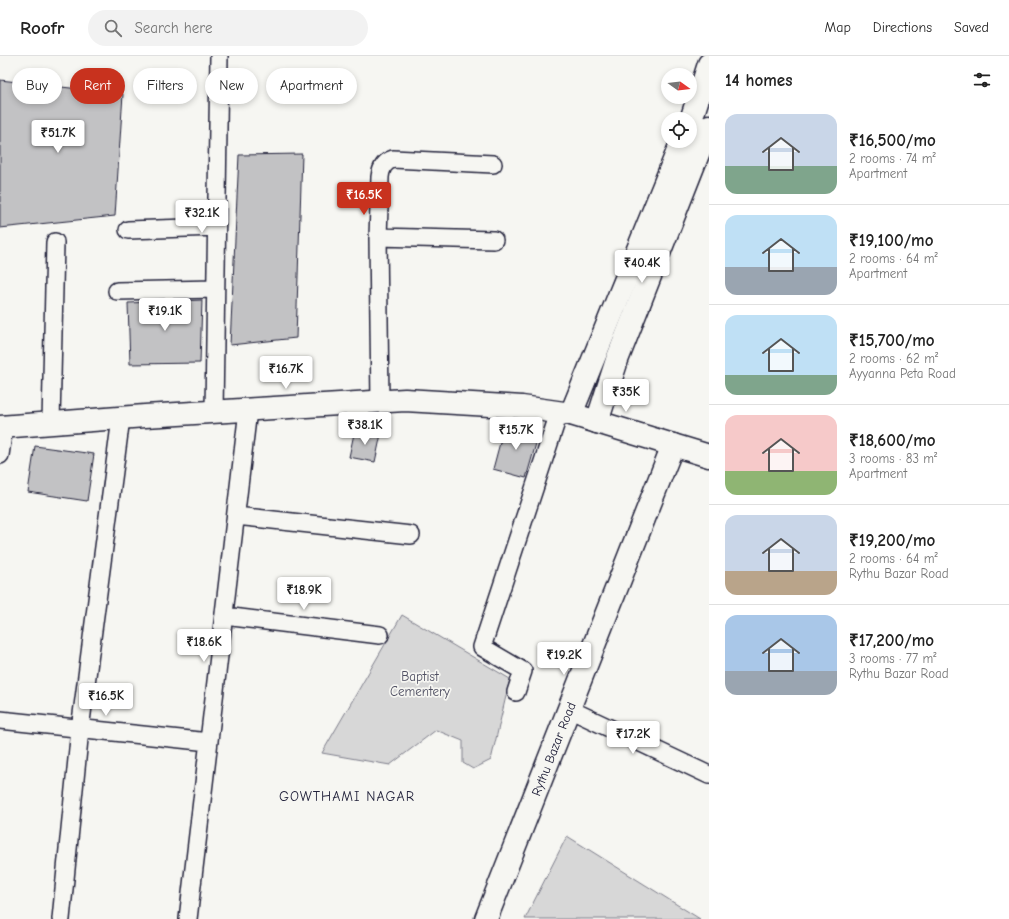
<!DOCTYPE html>
<meta charset="utf-8">
<style>
:root{--surface:#fff;--page:#f2f2f2;--text:#222;--muted:#767676;--line:#e0e0e0;--accent:#c8321e}
body{margin:0;font-family:"Comic Neue",sans-serif;background:var(--page);color:var(--text);height:100vh;display:flex;flex-direction:column;font-size:15px;white-space:nowrap}
*{box-sizing:border-box;margin:0}
p{font-size:13px;color:var(--muted)}
.icon{flex:none;width:22px;height:22px;fill:none;stroke:currentColor;stroke-width:2;stroke-linecap:round;stroke-linejoin:round}
.map{position:relative;flex:1;overflow:hidden}
.side{display:flex;flex-direction:column;background:var(--surface);width:300px}
.side>*{flex:none}
.top-card{position:absolute;left:12px;top:12px;width:380px;height:36px;display:flex;gap:8px}
.needle{width:26px;rotate:105deg}
.controls{position:absolute;left:661px;top:12px;display:grid;gap:8px}
.controls a{display:grid;place-items:center;width:36px;height:36px;border-radius:50%;background:var(--surface);box-shadow:0 2px 6px #0003;font-size:20px}
.price{position:absolute;translate:-50% -34px;padding:0 9px;border-radius:4px;background:#fff;color:#222;font-size:13px;line-height:26px;filter:drop-shadow(0 1px 2px #0008)}
.price::after{content:'';position:absolute;left:50%;top:24px;width:12px;height:9px;margin-left:-6px;background:inherit;clip-path:polygon(0 0,100% 0,50% 100%)}
.price.active{background:var(--accent);color:#fff}
ul{padding:0;list-style:none}
li{display:flex;align-items:center;gap:12px;height:100px;padding:0 16px}
li+li{border-top:1px solid var(--line)}
li span{display:grid;place-items:center;flex:none;width:112px;height:80px;border-radius:12px;color:#555}
li>.icon{margin-inline-start:auto}
span .icon{width:48px;height:48px;fill:#fffc;stroke-width:1}
li b{font-size:17px}
h2{display:flex;justify-content:space-between;align-items:center;height:48px;padding:0 16px;font-size:17px}
.chip{padding:0 14px;border-radius:18px;background:var(--surface);box-shadow:0 2px 6px #0003;font-size:14px;line-height:36px}
.chip.active{background:var(--accent);color:#fff}
header{display:flex;align-items:center;gap:24px;box-sizing:border-box;height:56px;padding:0 20px;background:var(--surface);border-bottom:1px solid var(--line)}
header strong{font-size:19px}
nav{display:flex;gap:22px;margin-inline-start:auto;font-size:14px}
.search{width:280px;height:36px;background:var(--page);display:flex;align-items:center;gap:10px;box-sizing:border-box;padding:0 14px;border-radius:22px;color:var(--muted);font-size:15px}
main{display:flex;flex:1;min-height:0}
.map>svg:first-child{display:block}
</style>
<header>
<strong>Roofr</strong>
<div class="search"><svg class="icon" aria-label="search" viewBox="0 0 24 24"><circle cx="10" cy="10" r="6"/><path d="M15 15l6 6"/></svg>Search here</div>
<nav><a>Map</a><a>Directions</a><a>Saved</a></nav>
</header>
<main>
<div class="map">
<svg width="709" height="863" viewBox="0 0 709 863">
<rect width="100%" height="100%" fill="#f6f6f2"/>
<filter id="ink" filterUnits="userSpaceOnUse"><feTurbulence type="fractalNoise" baseFrequency=".025" numOctaves="2"/><feDisplacementMap in="SourceGraphic" scale="8" xChannelSelector="R" yChannelSelector="G"/><feConvolveMatrix kernelMatrix="1 2 1 2 8 2 1 2 1" color-interpolation-filters="sRGB"/></filter>
<g filter="url(#ink)">
<path fill="#d7d7d7" stroke="#7c7c89" d="M402,559L510,623L491,704L473,713L463,707V685L436,674L390,709L322,697Z
M567,780L700,863H525Z"/>
<path fill="#c2c2c4" stroke="#22223b" d="M0,24L123,38L115,160L0,172Z
M302,98L296,282L230,289L239,99Z
M202,244L200,307L130,308L128,247Z
M505,368L539,377L526,422L493,413Z
M355,373L381,378L375,406L349,401Z
M35,390L94,398L87,445L28,436Z"/>
<g fill="none" stroke-linecap="round" stroke-linejoin="round">
<g stroke="#22223b" stroke-width="20">
<path id="street" d="M128,174L216,171
M378,181L494,184
M117,235L215,233
M380,346L378,181L380,121C381,112 384,106 393,103L493,108
M214,356L219,0
M51,367L55,186
M0,399L4,371
M236,460L411,479
M224,560L380,579
M516,636L523,615L482,591L559,357
M569,653L709,719
M0,664L209,686
M61,863L80,673L121,362
M188,863L248,354"/>
</g>
<g stroke="#22223b" stroke-width="25">
<g id="secondary">
<path d="M690,67L709,8"/>
<path d="M571,358L682,85"/>
<path d="M597,366L617,304L709,70"/>
<path d="M0,371L145,360L405,344L522,351L571,358L709,400"/>
<path id="s1" d="M486,863L673,389"/>
</g>
</g>
<use href="#street" stroke="#f6f6f2" stroke-width="17"/>
<use href="#secondary" stroke="#f6f6f2" stroke-width="22"/>
</g>
</g>
<g text-anchor="middle" stroke-width="3.5" stroke-linejoin="round" paint-order="stroke">
<g font-size="13" fill="#4f4f62" stroke="#f6f6f2">
<text x="420" y="625">Baptist<tspan x="420" dy="15">Cementery</tspan></text>
</g>
<g font-size="13" fill="#22223b" stroke="#f6f6f2">
<text dy="5" stroke="none"><textPath href="#s1" startOffset="183">Rythu Bazar Road</textPath></text>
</g>
<g font-size="14" letter-spacing="1" fill="#22223b" stroke="#f6f6f2">
<text x="347" y="745">GOWTHAMI NAGAR</text>
</g>
</g>
</svg>
<div class="controls">
<a><svg class="needle" viewBox="-14 -14 28 28"><path d="M0-13l5 13h-10z" fill="#e53935"/><path d="M0 13l5-13h-10z" fill="#767676"/></svg></a>
<a><svg class="icon" aria-label="locate" viewBox="0 0 24 24"><circle cx="12" cy="12" r="6"/><path d="M12 2v4M12 18v4M2 12h4M18 12h4"/></svg></a>
</div>
<b class="price" style="left:58px;top:98px">₹51.7K</b>
<b class="price active" style="left:364px;top:160px">₹16.5K</b>
<b class="price" style="left:202px;top:178px">₹32.1K</b>
<b class="price" style="left:642px;top:228px">₹40.4K</b>
<b class="price" style="left:165px;top:276px">₹19.1K</b>
<b class="price" style="left:286px;top:334px">₹16.7K</b>
<b class="price" style="left:626px;top:357px">₹35K</b>
<b class="price" style="left:365px;top:390px">₹38.1K</b>
<b class="price" style="left:516px;top:395px">₹15.7K</b>
<b class="price" style="left:304px;top:555px">₹18.9K</b>
<b class="price" style="left:204px;top:607px">₹18.6K</b>
<b class="price" style="left:564px;top:620px">₹19.2K</b>
<b class="price" style="left:106px;top:661px">₹16.5K</b>
<b class="price" style="left:633px;top:699px">₹17.2K</b>
<div class="top-card">
<a class="chip">Buy</a>
<a class="chip active">Rent</a>
<a class="chip">Filters</a>
<a class="chip">New</a>
<a class="chip">Apartment</a>
</div>
</div>
<section class="side">
<h2>14 homes<svg class="icon" aria-label="filters" viewBox="0 0 24 24"><path d="M4 7h16M4 17h16"/><circle cx="9" cy="7" r="2"/><circle cx="15" cy="17" r="2"/></svg></h2>
<ul>
<li><span style="background:linear-gradient(#c9d6e8 65%,#7fa58c 0)"><svg class="icon" aria-label="home" viewBox="0 0 24 24"><path d="M3 11l9-7 9 7M6 9v11h12V9"/></svg></span><div><b>₹16,500/mo</b><p>2 rooms · 74 m²</p><p>Apartment</p></div></li>
<li><span style="background:linear-gradient(#bfe0f5 65%,#9aa5b1 0)"><svg class="icon" aria-label="home" viewBox="0 0 24 24"><path d="M3 11l9-7 9 7M6 9v11h12V9"/></svg></span><div><b>₹19,100/mo</b><p>2 rooms · 64 m²</p><p>Apartment</p></div></li>
<li><span style="background:linear-gradient(#bfe0f5 75%,#7fa58c 0)"><svg class="icon" aria-label="home" viewBox="0 0 24 24"><path d="M3 11l9-7 9 7M6 9v11h12V9"/></svg></span><div><b>₹15,700/mo</b><p>2 rooms · 62 m²</p><p>Ayyanna Peta Road</p></div></li>
<li><span style="background:linear-gradient(#f6c9c9 70%,#8fb573 0)"><svg class="icon" aria-label="home" viewBox="0 0 24 24"><path d="M3 11l9-7 9 7M6 9v11h12V9"/></svg></span><div><b>₹18,600/mo</b><p>3 rooms · 83 m²</p><p>Apartment</p></div></li>
<li><span style="background:linear-gradient(#c9d6e8 70%,#b9a48a 0)"><svg class="icon" aria-label="home" viewBox="0 0 24 24"><path d="M3 11l9-7 9 7M6 9v11h12V9"/></svg></span><div><b>₹19,200/mo</b><p>2 rooms · 64 m²</p><p>Rythu Bazar Road</p></div></li>
<li><span style="background:linear-gradient(#a9c7e8 70%,#9aa5b1 0)"><svg class="icon" aria-label="home" viewBox="0 0 24 24"><path d="M3 11l9-7 9 7M6 9v11h12V9"/></svg></span><div><b>₹17,200/mo</b><p>3 rooms · 77 m²</p><p>Rythu Bazar Road</p></div></li>
</ul>
</section>
</main>
